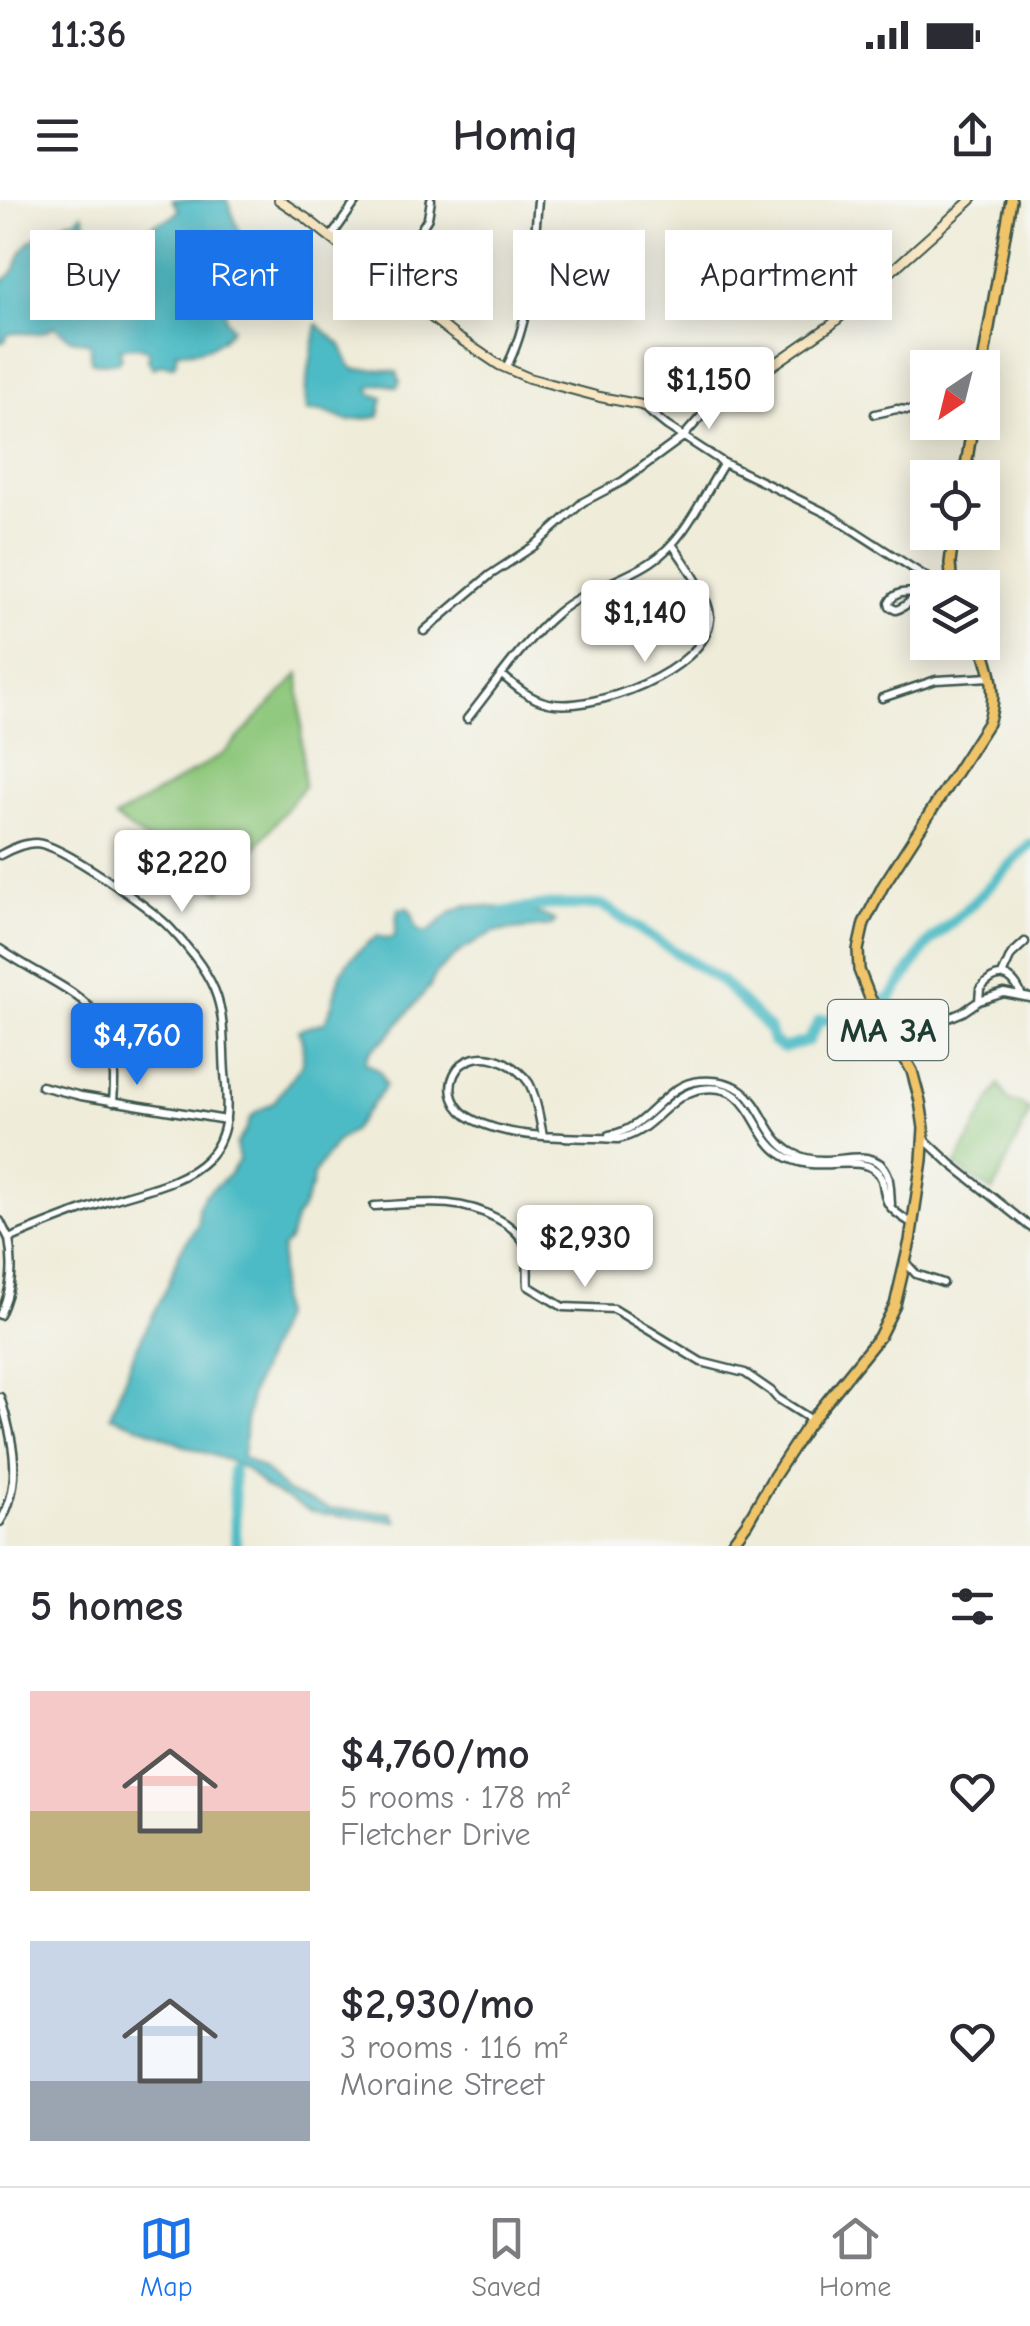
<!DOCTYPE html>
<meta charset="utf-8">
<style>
:root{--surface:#fff;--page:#f2f2f3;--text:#2b2b33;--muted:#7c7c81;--line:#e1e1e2;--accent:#1a73e8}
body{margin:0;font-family:"Comic Neue",sans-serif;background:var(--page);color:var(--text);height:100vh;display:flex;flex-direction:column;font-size:38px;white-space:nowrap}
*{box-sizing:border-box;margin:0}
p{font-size:32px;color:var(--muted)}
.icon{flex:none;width:55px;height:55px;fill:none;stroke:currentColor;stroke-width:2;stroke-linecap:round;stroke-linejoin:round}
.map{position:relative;height:1346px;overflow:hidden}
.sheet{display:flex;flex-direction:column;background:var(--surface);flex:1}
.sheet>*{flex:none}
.top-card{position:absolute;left:30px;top:30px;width:970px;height:90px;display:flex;gap:20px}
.needle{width:65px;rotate:215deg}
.controls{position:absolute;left:910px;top:150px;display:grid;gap:20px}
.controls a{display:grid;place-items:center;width:90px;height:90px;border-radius:0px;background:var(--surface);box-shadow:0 5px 25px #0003;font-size:50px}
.price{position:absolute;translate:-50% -85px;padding:0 22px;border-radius:10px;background:#fff;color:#222;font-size:32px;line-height:65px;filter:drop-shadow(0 2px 5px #0008)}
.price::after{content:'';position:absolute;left:50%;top:60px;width:30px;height:22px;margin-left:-15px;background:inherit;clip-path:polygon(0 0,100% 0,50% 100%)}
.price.current{background:var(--accent);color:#fff}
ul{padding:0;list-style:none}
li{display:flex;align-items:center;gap:30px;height:250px;padding:0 30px}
li span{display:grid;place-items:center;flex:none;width:280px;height:200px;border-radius:0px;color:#555}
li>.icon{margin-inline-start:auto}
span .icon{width:120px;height:120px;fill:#fffc;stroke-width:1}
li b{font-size:42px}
h2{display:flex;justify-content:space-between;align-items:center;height:120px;padding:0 30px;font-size:42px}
.chip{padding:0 35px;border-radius:0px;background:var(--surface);box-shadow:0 5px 25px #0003;font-size:35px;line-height:90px}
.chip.current{background:var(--accent);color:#fff}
.status{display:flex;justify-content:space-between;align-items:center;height:70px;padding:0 50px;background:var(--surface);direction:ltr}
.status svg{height:28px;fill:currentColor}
header{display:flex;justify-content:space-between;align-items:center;height:130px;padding:0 30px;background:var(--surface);font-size:45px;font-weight:800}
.menu{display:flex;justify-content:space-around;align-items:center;height:140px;border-top:2px solid var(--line);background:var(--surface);font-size:28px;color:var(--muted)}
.menu a{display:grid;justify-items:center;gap:5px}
.menu .current{color:var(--accent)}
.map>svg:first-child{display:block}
</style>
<div class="status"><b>11:36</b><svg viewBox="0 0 49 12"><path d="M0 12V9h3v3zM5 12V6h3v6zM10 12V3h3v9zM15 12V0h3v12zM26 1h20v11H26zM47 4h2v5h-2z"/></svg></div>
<header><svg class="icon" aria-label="menu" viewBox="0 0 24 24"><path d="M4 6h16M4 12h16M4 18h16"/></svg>Homiq<svg class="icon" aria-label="share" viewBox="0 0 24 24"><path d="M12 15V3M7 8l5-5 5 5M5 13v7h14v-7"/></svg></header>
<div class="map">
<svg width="1030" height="1346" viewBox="0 0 1030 1346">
<rect width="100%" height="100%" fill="#f6f6f2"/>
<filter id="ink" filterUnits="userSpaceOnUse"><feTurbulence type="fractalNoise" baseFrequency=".01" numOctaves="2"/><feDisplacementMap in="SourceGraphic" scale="20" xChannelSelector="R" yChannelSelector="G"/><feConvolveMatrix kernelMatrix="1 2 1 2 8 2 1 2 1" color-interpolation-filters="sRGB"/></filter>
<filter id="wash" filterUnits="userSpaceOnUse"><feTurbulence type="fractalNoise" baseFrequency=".0048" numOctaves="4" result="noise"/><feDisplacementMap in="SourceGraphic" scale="40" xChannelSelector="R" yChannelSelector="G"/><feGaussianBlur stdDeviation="2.25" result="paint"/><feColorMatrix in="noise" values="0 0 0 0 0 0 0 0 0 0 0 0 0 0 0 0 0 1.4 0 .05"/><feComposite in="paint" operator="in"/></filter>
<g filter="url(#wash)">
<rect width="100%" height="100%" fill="#efecd9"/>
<path fill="#8ec77b" stroke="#568258" stroke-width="2.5" d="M299,474L304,586L221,692L115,618L224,553Z
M999,884L1009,901L1020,903L1030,911L993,992L955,966Z"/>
<path fill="#4dbbc5" stroke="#367c7c" stroke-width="2.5" d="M172,0H227L244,43L259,53L254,63L261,79C254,102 246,103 225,108L226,119L232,128C219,147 198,153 176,151V161L173,166L163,164L153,168L148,160L149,151L139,147L120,148L121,157L118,162L98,163L91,161L90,143L71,139L54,126C38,139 26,130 8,134L5,141L0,143V83C22,70 15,56 28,44C38,34 57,27 70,20L75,21L82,14L85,21L81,43C91,59 109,71 127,58V52L154,24L171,18L179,10Z
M317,124L341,145L349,164L354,169C368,170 383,168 397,172L400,182L397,187C387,184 378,182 369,189L373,195L383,197L379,216C370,220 359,217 348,221L322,211H307L305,193Z
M467,705C494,708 533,707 555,721L551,726L494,732L461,751L436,773L430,786L390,834L370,851L365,862L380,871L386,885L353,930L336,942L313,975L312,985L301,1011L296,1017L289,1041L282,1048L279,1099L281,1117L250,1196C251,1206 248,1212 246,1222C244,1234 246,1246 242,1257L265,1270L287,1292L329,1309L392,1313L397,1321L321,1314L307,1310L265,1287L247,1270L227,1260L182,1245L154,1232L110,1216L135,1151L169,1083L179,1053L198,1024V1007L204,996L230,974L239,960L236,945L247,928L250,919L256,912L273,903L303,863V843L298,830L325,822C332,808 334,798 337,784C343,761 361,749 378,735L384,738L394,737C398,728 394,718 399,709L408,708L412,713L417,729L425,733L431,730L451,712Z"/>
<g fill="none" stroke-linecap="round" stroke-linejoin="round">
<path stroke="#4dbbc5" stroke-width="11" d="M503,712L550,705H602L721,781L769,829L773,842L783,848L808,841L820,820H841L865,809
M875,802L890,799L929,742L971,705L1030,644
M233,1269L236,1346"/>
</g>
</g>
<g filter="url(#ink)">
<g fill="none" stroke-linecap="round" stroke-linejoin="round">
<g stroke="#3e574d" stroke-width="11">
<path id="street" d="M331,37L357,0
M388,83L428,18L431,0
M506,168C532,120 533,55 538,0
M642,206L667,226L724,263L830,315L931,380L950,379
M875,214L897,209L928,212
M919,392C907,393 895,390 889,403L890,407L896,410C909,406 921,390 931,380
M424,431L490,375L534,346L583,302L623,281L683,237L719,196
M502,475C516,487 530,499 548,503C591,513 706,471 710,419C711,398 684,361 672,344
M882,498L936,480L991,477
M467,519C496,483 522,443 557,413C585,389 621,382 651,362C685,340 703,296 724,263
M0,655C11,649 23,643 36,643C61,644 151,708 170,728C188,747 209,772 217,797C225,821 223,848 225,873C228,904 230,936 207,959C182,984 141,990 109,1001C75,1012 42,1025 9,1039C14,1067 12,1089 0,1115
M0,749C72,798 122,797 113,902
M1002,775L1011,755L1025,742
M979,801L980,789C996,770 1011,771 1021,794
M901,851L930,826L963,812L979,801L1004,793L1030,798
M41,886L81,896L226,920
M543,935C539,918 537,898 529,883C523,874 515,868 506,863C455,838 430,899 474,920C516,941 572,936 618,939C655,932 667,894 702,889C753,882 750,932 780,953C813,977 855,953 875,970C887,979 881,994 889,1005C894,1013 905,1019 913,1024
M609,935C650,929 662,884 700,881C765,876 755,932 793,953C802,958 813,960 823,960C843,961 876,948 887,973C891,982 890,995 891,1004
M923,938L951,964L1030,1027
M374,1006C419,1004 456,996 498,1019C508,1024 521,1034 525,1046C529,1057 527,1074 528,1086L563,1107L614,1109L701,1162L745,1173L771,1191L777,1198L812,1220
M0,1021L9,1039
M906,1063L916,1074L943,1083
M0,1197C13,1238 24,1283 0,1322"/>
</g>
<g stroke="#3e574d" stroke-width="12">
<path id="secondary" d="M279,0L306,18L454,135L499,165L529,178L600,197L647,206H661L695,202L724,194L766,170L831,125L971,0"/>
</g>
<g stroke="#3e574d" stroke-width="14">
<path id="primary" d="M982,168L1011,0
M964,278L973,222
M952,388L950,363L954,332
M730,1346L747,1323L773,1278L807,1226L879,1137L895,1105L910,1041L922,960L924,928L920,901L912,871L870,798L859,770L858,750L864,723L883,686L988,523C998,496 991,467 980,442"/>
</g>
<use href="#street" stroke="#fff" stroke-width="6"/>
<use href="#secondary" stroke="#f9e7c3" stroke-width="8"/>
<use href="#primary" stroke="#f0c469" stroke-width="9"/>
</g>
</g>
<g text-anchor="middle" stroke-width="8" stroke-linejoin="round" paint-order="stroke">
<rect fill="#f6f6f2" stroke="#60746d" stroke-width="2.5" x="828" y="800" width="120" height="60" rx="8"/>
<g font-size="35" font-weight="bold" fill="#1f3d34">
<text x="888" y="842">MA 3A</text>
</g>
</g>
</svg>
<div class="controls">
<a><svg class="needle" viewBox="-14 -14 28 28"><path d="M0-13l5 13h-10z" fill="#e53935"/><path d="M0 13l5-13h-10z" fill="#7c7c81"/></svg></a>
<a><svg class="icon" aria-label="locate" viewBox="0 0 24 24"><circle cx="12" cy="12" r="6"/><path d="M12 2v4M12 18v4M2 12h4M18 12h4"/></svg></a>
<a><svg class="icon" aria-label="layers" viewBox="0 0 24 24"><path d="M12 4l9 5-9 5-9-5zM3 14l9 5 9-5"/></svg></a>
</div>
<b class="price" style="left:709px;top:232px">$1,150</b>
<b class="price" style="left:645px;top:465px">$1,140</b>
<b class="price" style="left:182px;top:715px">$2,220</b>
<b class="price current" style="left:137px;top:888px">$4,760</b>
<b class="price" style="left:585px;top:1090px">$2,930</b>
<div class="top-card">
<a class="chip">Buy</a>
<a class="chip current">Rent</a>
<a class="chip">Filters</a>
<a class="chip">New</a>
<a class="chip">Apartment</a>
</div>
</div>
<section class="sheet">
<h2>5 homes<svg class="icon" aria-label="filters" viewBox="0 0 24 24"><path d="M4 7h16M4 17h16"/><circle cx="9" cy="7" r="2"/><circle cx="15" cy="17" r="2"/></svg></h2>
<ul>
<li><span style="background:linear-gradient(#f6c9c9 60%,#c2b280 0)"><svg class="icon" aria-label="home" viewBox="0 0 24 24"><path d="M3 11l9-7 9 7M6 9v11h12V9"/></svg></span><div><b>$4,760/mo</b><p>5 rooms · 178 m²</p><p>Fletcher Drive</p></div><svg class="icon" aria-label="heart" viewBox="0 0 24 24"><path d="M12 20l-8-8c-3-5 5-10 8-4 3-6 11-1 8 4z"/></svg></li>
<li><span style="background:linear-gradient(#c9d6e8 70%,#9aa5b1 0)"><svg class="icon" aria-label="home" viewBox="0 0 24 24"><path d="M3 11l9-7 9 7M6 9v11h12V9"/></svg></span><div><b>$2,930/mo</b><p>3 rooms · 116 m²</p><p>Moraine Street</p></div><svg class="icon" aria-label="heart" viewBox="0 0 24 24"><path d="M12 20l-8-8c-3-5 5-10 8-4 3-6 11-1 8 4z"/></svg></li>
</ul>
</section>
<nav class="menu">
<a class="current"><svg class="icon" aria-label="map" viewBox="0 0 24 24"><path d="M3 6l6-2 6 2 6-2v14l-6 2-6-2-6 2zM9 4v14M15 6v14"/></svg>Map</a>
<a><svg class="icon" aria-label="saved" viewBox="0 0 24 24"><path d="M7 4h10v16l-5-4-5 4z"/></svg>Saved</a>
<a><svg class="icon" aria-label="home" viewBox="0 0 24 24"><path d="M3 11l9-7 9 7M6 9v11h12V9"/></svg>Home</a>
</nav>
